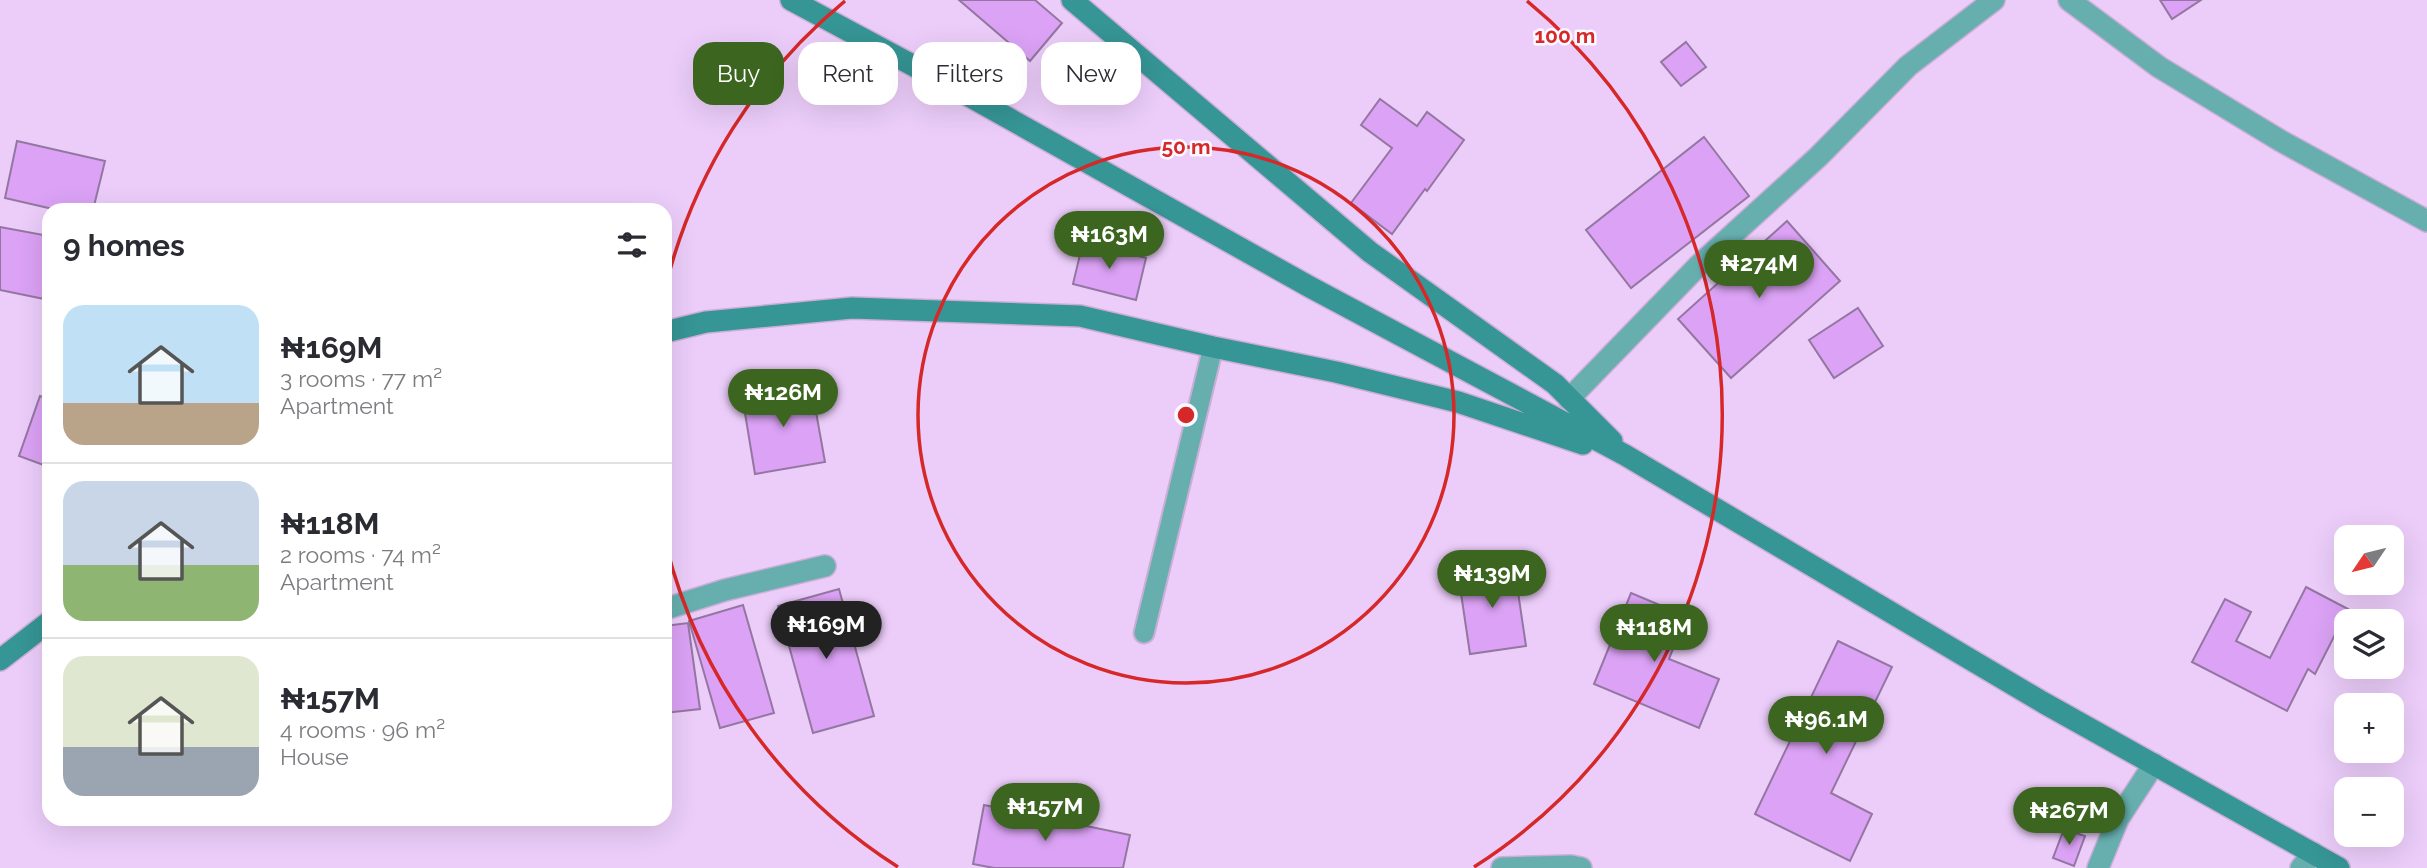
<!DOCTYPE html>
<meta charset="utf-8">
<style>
:root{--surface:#fff;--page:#f7f7f7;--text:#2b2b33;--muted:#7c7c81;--line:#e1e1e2;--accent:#3c6520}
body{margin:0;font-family:Raleway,sans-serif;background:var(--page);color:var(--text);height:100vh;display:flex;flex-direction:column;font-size:26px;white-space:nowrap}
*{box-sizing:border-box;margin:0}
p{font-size:23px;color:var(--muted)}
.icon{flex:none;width:38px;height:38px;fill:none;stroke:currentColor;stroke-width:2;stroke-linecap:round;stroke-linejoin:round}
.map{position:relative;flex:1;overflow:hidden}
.drawer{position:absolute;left:42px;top:203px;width:630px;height:623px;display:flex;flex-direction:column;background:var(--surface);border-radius:21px;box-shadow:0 7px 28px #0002}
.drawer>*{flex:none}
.top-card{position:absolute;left:693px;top:42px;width:665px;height:63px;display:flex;gap:14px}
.needle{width:46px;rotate:235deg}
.controls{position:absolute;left:2334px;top:525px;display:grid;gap:14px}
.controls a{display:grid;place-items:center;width:70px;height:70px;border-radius:14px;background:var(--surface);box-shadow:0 7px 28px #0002;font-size:35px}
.price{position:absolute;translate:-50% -60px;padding:0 16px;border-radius:24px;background:var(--accent);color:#fff;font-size:23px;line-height:46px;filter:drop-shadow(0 2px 4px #0008)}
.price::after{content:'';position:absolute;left:50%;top:42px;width:21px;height:16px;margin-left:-10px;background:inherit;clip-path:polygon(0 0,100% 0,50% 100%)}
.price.current{background:#222;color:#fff}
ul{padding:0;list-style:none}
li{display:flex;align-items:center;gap:21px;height:175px;padding:0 21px}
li+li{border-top:2px solid var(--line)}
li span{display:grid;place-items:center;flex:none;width:196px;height:140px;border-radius:21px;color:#555}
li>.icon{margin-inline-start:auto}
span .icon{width:84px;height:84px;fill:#fffc;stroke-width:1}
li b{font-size:30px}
h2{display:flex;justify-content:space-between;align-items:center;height:84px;padding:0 21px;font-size:30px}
.tag{padding:0 24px;border-radius:21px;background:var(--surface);box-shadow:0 7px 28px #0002;font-size:24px;line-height:63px}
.tag.current{background:var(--accent);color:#fff}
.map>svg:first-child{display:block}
</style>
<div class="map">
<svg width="2427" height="868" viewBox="0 0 2427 868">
<rect width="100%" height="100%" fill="#eccdfa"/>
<path fill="#dba2f5" stroke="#9377a1" stroke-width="2" d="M959,0H1035L1062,23L1030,61Z
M2160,0H2201L2172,19Z
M1686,42L1706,67L1681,86L1661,62Z
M1380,99L1417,126L1427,112L1464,140L1427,191L1425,189L1392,234L1351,203L1392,148L1361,125Z
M1704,137L1749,196L1631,288L1586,230Z
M17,141L105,161L93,210H57L5,198Z
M1787,221L1840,281L1731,378L1678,319Z
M0,227L49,236V300L0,290Z
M1083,242L1146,258L1136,300L1073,284Z
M1858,308L1883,346L1834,378L1809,340Z
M811,384L825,462L755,474L742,395Z
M40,396L49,399V467L19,456Z
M1514,565L1526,646L1470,654L1458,573Z
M2306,587L2348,609L2315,674L2308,669L2287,711L2192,662L2225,599L2251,612L2236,641L2270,658Z
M839,589L874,716L813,733L778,606Z
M1631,593L1686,616L1669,659L1719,679L1699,728L1594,684Z
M743,605L774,713L720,728L689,621Z
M688,623L700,709L665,713V626Z
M1838,641L1892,667L1831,793L1872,814L1850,861L1755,814Z
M984,805L1130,835L1123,868H994L973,864Z
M2064,829L2085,836L2074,866L2053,858Z"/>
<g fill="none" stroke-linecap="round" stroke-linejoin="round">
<g stroke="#c9aed5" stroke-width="23">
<path id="lane" d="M1144,633L1213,347"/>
</g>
<g stroke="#c9aed5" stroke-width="24">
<path id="street" d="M2069,0L2159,67L2281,141L2427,221
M1569,399L1698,266L1818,157L1908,66L1994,0
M665,609L725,590L825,566
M1502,868L1571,866L1581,868
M2098,868L2118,819L2154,764
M2301,868L2313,853"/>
</g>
<g stroke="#c9aed5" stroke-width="24">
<path id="secondary" d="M791,0L942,81L1310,287L1625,455L2044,703L2339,868
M1072,0L1370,252L1555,384L1612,441
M665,332L706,322L852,308L1080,316L1213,347L1336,372L1458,402L1583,444
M0,660L49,622"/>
</g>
<use href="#lane" stroke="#67afaf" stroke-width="19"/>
<use href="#street" stroke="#67afaf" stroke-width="21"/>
<use href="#secondary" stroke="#369595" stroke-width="21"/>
</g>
<g fill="none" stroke="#d62828" stroke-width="3.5">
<circle cx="1186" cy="415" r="268"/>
<path d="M898 867A536 536 0 0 1 666 545M666 285A536 536 0 0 1 845 1M1527 1A536 536 0 0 1 1474 867"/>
</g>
<circle cx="1186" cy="415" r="10" fill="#d62828" stroke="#fdfaff" stroke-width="3.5"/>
<g font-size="21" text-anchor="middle" font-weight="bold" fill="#d62828" stroke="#fdfaff" stroke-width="5" stroke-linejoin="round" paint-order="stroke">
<text x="1565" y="43">100 m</text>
<text x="1186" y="154">50 m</text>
</g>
</svg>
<div class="controls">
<a><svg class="needle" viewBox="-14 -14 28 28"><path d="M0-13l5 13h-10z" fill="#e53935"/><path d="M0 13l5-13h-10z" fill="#7c7c81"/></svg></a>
<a><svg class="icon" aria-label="layers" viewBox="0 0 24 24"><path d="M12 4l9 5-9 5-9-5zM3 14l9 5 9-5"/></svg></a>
<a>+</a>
<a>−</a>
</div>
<b class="price" style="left:1109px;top:271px">₦163M</b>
<b class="price" style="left:1759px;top:300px">₦274M</b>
<b class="price" style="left:783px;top:429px">₦126M</b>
<b class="price" style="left:1492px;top:610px">₦139M</b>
<b class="price current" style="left:826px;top:661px">₦169M</b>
<b class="price" style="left:1654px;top:664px">₦118M</b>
<b class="price" style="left:1826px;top:756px">₦96.1M</b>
<b class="price" style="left:1045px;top:843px">₦157M</b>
<b class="price" style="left:2069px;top:847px">₦267M</b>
<div class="top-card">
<a class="tag current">Buy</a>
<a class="tag">Rent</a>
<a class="tag">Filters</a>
<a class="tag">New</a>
</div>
<section class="drawer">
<h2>9 homes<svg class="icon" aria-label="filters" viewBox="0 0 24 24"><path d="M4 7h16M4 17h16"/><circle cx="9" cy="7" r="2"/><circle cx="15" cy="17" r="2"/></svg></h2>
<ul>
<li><span style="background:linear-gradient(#bfe0f5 70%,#b9a48a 0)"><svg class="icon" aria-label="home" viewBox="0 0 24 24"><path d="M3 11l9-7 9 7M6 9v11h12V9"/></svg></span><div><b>₦169M</b><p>3 rooms · 77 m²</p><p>Apartment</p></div></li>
<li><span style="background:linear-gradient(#c9d6e8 60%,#8fb573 0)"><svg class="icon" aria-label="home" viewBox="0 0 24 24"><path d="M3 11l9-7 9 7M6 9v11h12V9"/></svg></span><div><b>₦118M</b><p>2 rooms · 74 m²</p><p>Apartment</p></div></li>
<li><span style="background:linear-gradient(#dfe7d0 65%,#9aa5b1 0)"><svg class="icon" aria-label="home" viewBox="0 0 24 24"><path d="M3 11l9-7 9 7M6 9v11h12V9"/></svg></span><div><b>₦157M</b><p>4 rooms · 96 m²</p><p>House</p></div></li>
</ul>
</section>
</div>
